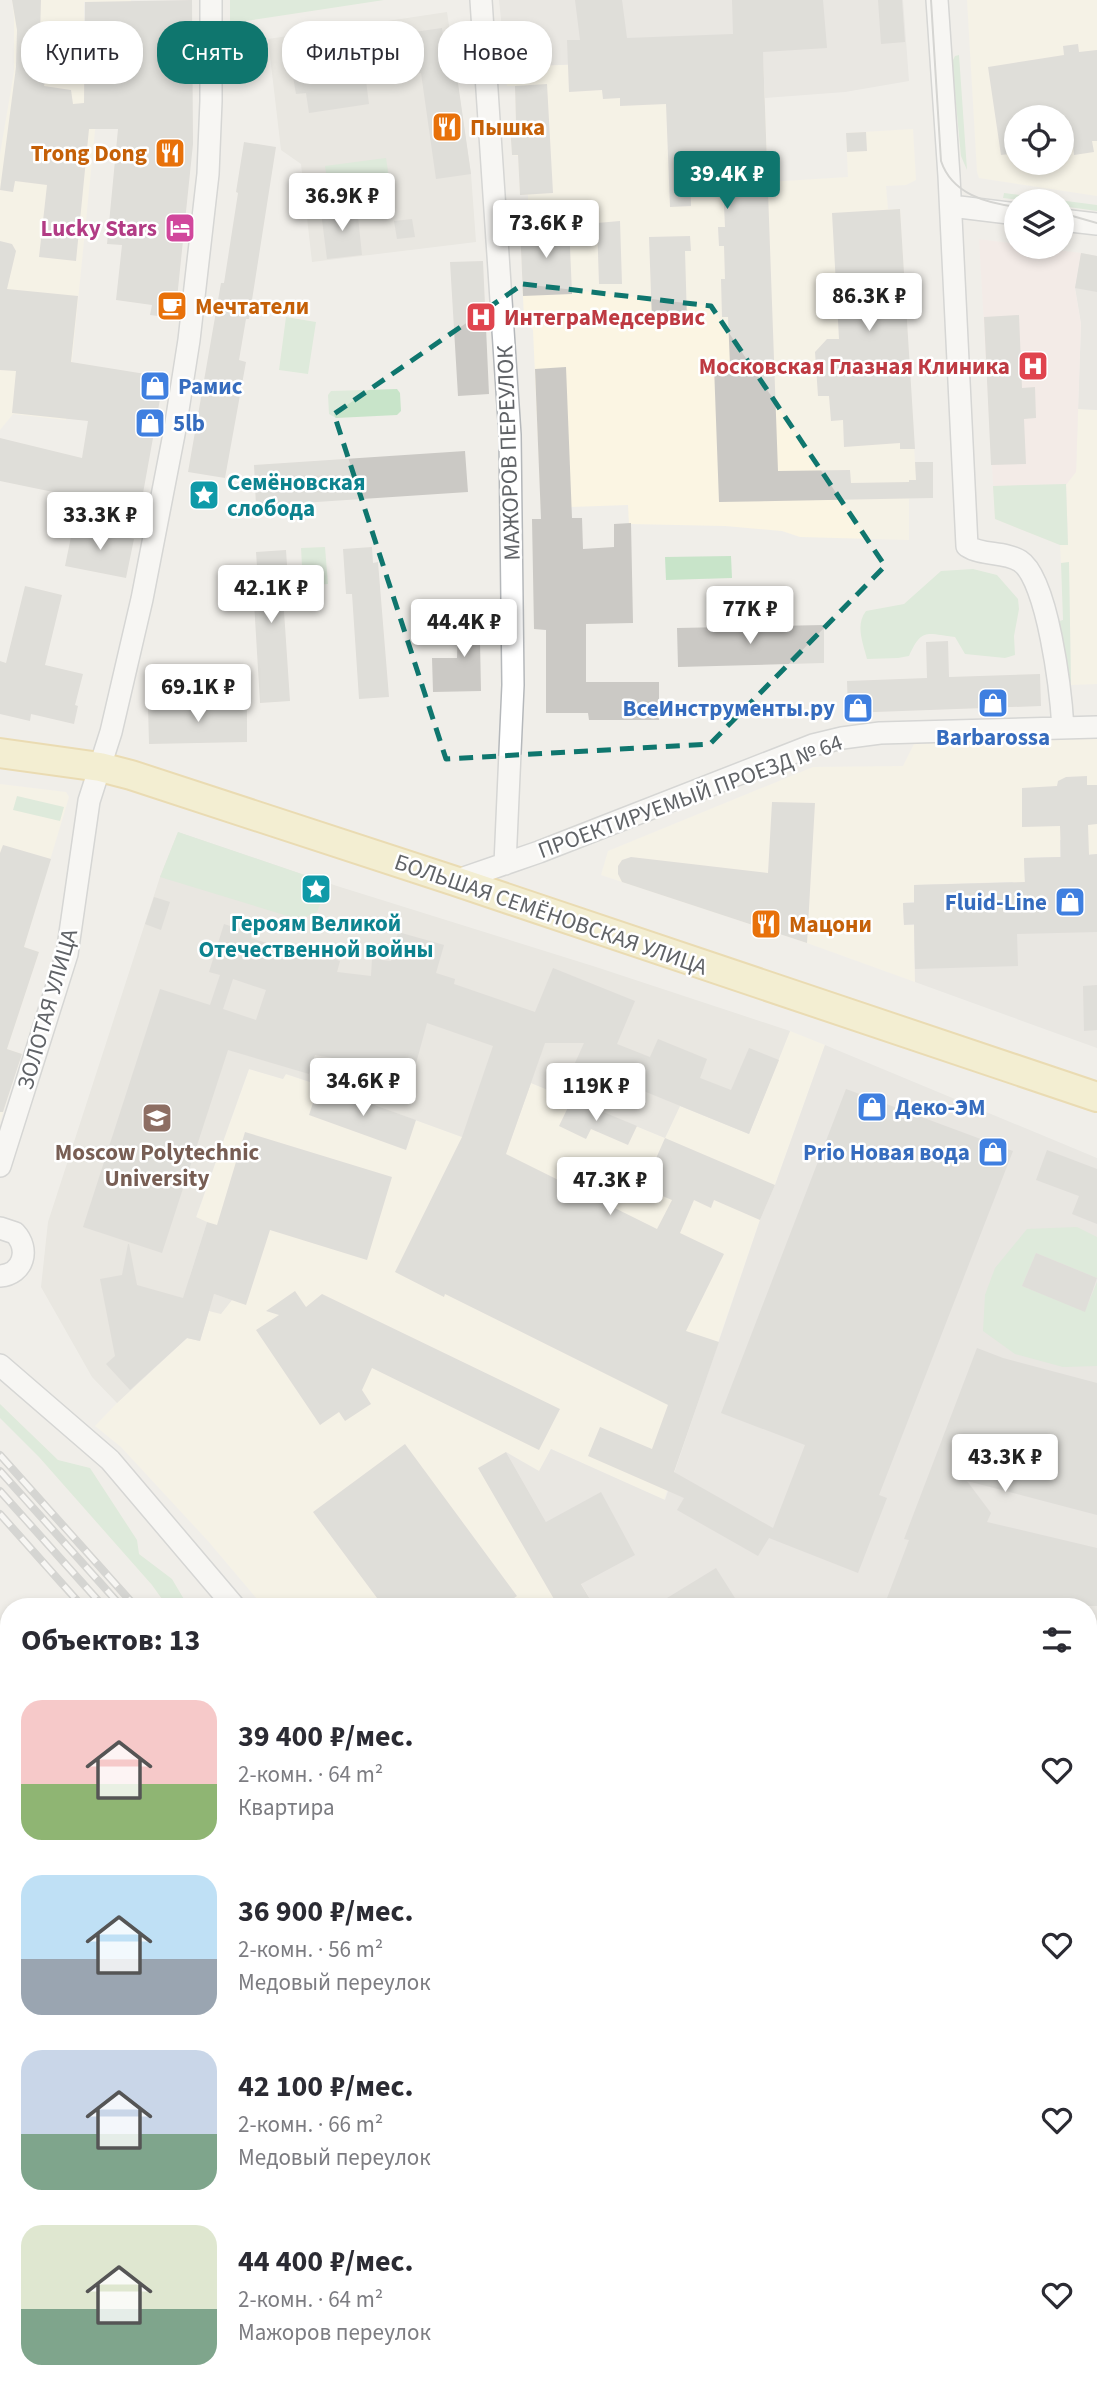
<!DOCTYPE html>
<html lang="ru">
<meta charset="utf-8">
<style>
:root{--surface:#fff;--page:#f2f2f3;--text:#2b2b33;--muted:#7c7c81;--accent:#0f766e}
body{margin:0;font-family:"Source Sans 3",sans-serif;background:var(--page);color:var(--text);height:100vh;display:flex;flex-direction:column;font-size:26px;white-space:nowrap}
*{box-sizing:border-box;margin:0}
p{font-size:23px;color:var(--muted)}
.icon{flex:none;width:38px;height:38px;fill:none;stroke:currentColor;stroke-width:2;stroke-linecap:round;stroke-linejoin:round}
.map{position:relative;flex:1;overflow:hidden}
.details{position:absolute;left:0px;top:1598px;width:1097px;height:800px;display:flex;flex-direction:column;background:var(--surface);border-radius:28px 28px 0 0;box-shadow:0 4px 10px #0003}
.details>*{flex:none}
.top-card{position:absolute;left:21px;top:21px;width:700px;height:63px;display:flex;gap:14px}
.buttons{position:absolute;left:1004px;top:105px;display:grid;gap:14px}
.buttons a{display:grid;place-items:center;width:70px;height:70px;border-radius:50%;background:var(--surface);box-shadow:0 4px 10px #0003;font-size:35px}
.price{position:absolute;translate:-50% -60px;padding:0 16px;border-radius:7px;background:#fff;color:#222;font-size:23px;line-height:46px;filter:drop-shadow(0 2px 4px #0008)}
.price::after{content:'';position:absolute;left:50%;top:42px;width:21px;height:16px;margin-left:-10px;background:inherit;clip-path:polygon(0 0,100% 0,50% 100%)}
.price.selected{background:var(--accent);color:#fff}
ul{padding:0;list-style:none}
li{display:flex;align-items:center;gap:21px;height:175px;padding:0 21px}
li span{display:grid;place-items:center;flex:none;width:196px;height:140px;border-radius:21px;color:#555}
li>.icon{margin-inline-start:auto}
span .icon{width:84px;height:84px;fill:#fffc;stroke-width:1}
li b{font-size:30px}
h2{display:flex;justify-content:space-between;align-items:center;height:84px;padding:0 21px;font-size:30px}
.chip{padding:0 24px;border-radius:28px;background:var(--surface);box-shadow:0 4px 10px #0003;font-size:24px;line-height:63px}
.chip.selected{background:var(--accent);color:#fff}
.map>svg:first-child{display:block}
</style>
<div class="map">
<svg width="1097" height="2396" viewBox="0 0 1097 2396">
<rect width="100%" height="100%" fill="#f0eee9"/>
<path fill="#fbf5e3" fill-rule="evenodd" d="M12,0H131V3L84,2V65L99,91L66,420L13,414L0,430V154L14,72V16Z
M967,0H1097V196L979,178L977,172ZM1017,117H1062V163H1017Z
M763,56L768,182L848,177L846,133L913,129L916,180L906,185L886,186L888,209H900L915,462H933L909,499V540L800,537L782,531L725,526L629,524L628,505L541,508L533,330L524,319L519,210L528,209V195H520L518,156L512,155L510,125L516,124L515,86H507L506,67Z
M1078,409L1097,410V684L1071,685L1069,563H1061L1060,545L1068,544L1066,484L1076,471Z
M1097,737V854L1082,855L1060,841L1061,857L1025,858V889L904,903L914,924L915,982L807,943L601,875L608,851L813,767L903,766L915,742Z
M0,784L66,792L69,797L24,947L39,952L7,1049L22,1054L0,1122Z
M790,1031L825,1045L775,1185L760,1220L664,1500L551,1449L539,1472L506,1453L594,1606H263L208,1541L121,1447L95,1426L117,1403L187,1338L209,1310L231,1300L207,1292V1222L196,1218L249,1069L283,1079L285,1074L319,1085L462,1137L504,1157L531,1083L665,1138L680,1106L749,1134Z"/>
<path fill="#dfddda" d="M499,0H903L909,81L845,92L765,98L763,57L506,67Z
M1081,253L1097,256V410L1078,409L1081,324L1075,288Z
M1060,840H1088L1082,855L1097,854V1048L915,982L914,925H904L903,903L914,902V885L1012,882L1025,889L1024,858L1060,857Z
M825,1045L1097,1158V1784H1095L1089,1800L1088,1606H594L506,1452L539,1471L551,1449L665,1500L760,1220L775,1185Z"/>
<path fill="#dfddd7" d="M447,12L471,174L476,242L312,262L301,164L281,150L268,39Z
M178,832L337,886L596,967L790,1031L749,1134L680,1106L665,1138L531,1083L504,1158L462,1137L319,1085L286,1074L283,1079L249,1069L196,1217L207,1222L189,1279L208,1292L232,1300L221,1314L209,1311L200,1341L187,1338L117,1403L92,1377L41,1287L48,1222L160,877Z"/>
<path fill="#f6e7e5" d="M979,239L1017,244V247H1034L1081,253L1075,288L1081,324L1076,472L1066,485L1068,545H1060L995,519Z"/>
<path fill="#c8e4c9" d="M230,0H384L233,23L230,21Z
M959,55L967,170L961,156L952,62L955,56Z
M386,158L390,185L329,193L325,166Z
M1004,193L1097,205V211L1062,206V201H1028L1003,198Z
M286,317L316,322L308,374L279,370Z
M397,389L400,393L401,411L397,415L336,418L329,414L328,395L331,391Z
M1066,484L1068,545H1060L995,519L993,486Z
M325,547L328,584L303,586L301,548Z
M731,556L732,578L666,580L665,557Z
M1069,562L1071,685L1056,622L1063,620L1061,563Z
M973,569L997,575L1018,599L1019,609L1014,636L1015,655L1005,658L965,654L955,637C927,634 922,627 909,656L898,658L867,659C863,643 855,625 866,611L904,604L941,571Z
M17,796L64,807L60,821L13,810Z
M178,832L328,883L317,912L303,918H294L160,877Z
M1077,1227L1097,1237V1278L1036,1253L1022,1286L1085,1311L1097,1282V1366L1063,1367L1015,1354L983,1331L985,1295L995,1268L1027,1229Z
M0,1404L58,1460L90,1468L137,1540L139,1554L172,1579L188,1606H167L152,1585L39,1457L0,1418Z
M1088,2163L1097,2166V2191L1089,2213Z
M1097,2347V2396H1079L1081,2389H1088L1089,2370Z
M93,2389H185L171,2396H97Z"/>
<path fill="#cbc9c5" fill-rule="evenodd" d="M12,0H41L39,70L47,71L44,86L71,90L73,104L84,103L85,2L192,0L193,144L175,318L150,315L152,305L116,300L122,245L107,244L118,129H89L76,261L39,257L47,185L15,181L13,192L0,190L16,67L17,30Z
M575,0H622L627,38L733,34L732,0H823L827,48L763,52L778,471L850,470L851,483L909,482V480H916L915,462H933V498L719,502L714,366L730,365L728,317H722L721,279H725L724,246H719L718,227H725L722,162L690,163L691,206L670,207L666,104L620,106V98L603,99L602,90L569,92L567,40H580Z
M878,0H902L905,42L881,44Z
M442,28L445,49L453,48L471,174L436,179L421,73L366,81L369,104L309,113L306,93L296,94L292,71L335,65L332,44Z
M1078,44L1079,52L1097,50V141H1092L1094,152L1074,155L1073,144L1062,146V117H1017V153L1001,155L988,67L1064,55L1063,46Z
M547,84L553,193L520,195L518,155H512L510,125L516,124L515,86Z
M866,132L867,151L847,152L846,133Z
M244,142L276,147L249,319H246L239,360L246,362L225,478L188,472L221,283H224L238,193L236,192Z
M357,207L362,255L327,259L321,212Z
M900,209L915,449H900V443L844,447L843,420L831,421L829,396H818L815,352L827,339H839L832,213Z
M412,219L415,237L397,239L394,221Z
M620,221L622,284H599L597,223Z
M569,224L572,294L523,296L520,226Z
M690,236L691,251H685L687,320L652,321L649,237Z
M0,241L12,244L16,251L7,289L78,296L71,362L164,377L140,510L0,481V438L82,458L88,421L12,413L16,371L0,370Z
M1081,253L1097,256V292L1075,288Z
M483,261L489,394L458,396L450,262Z
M1019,315L1022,388L1035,387L1036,418L1024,419L1026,464L991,465L984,317Z
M566,367L572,518H582L583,549L614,547V524L631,523L633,623L586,624V682H659V720H589L588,713H546V630L534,629L532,519H541L535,369Z
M465,451L468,492L256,506L254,465Z
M73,527L134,539L126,578L65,566Z
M372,547L373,563L378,562L389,697L359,699L352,594H346L343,549Z
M286,550L289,595L283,596L290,701L260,703L252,568L257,567L256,552Z
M25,586L62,595L45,665L83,674L75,705L78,706L74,724L31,714L30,721L0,714V661L6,663Z
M458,620H494V643L480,642L481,691L433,692L432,658H457Z
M824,625V663L678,667L677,628Z
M948,641L949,677L1040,674L1041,706L848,713L847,681L927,678L926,642Z
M247,705V742L149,744L148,707Z
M1087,776V785H1097V824L1088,825L1089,855L1097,854V932L1017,934L1018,966L915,969L914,924L904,925L903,903H914V885L1025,882L1024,858L1061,857L1060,826L1022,827V788L1057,786L1058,781L1066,777Z
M772,802L815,803L807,943L622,882L618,874V866L622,860L631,857L768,873Z
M3,845L51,859L24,947L39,952L7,1049L22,1054L3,1112H0V853Z
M154,897L170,902L161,930L145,924Z
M224,924L252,933L251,938L312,957L313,952L340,961L337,972L371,976L372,959L391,961L398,932L444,945L436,973L455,979L454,984L535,1012L553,968L635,1001L617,1044L650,1057L658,1039L707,1059L700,1078L731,1090L749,1048L779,1060L749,1134L575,1063L584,1043H545L506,1154L657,1229L672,1200L643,1188L665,1138L775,1185L760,1220L714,1200L711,1208L694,1200L680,1233L724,1254L686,1331L719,1342L674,1472L773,1528L805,1445L721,1413L846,1089L1013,1151L879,1495L887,1498L858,1573L769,1538L758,1556L677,1510L684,1498L588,1456L600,1427L652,1449L668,1405L445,1294L444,1297L395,1272L462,1137L493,1046L427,1023L409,1089L359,1075L362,1063L315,1055L309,1074L228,1050L162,1253L83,1227L160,989L210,1005L220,975L209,972ZM233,979L266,990L256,1020L223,1009Z
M1097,985V1030L1084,1031L1083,986Z
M319,1085L416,1120L406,1150L309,1115Z
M572,1099L637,1126L628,1145L591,1129L586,1139L559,1126Z
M245,1132L392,1177L367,1260L270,1230L246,1305L214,1294L200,1341L187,1338L130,1390L106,1364L115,1356L100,1279L122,1275L128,1244H129L137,1285L183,1298L207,1222L217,1225Z
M1047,1150L1097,1169V1224L1072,1214L1079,1196L1036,1180Z
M1036,1253L1097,1278L1085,1312L1022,1286Z
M295,1291L306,1307L322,1294L560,1409L539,1450L372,1368L362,1390L371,1404L345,1421L339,1412L320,1425L256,1330L279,1315L266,1311Z
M977,1348L1003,1358L1097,1383V1515L967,1481L991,1513L987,1522L1097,1548V1606H884L909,1540L904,1539Z
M405,1444L517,1596L502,1606H383L313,1512Z
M506,1452L546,1522L601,1492L635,1555L581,1584L594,1606H558L478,1468Z
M716,1568L740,1606H654Z"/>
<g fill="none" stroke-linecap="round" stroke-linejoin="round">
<g stroke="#b5b8bb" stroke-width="24">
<path id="minor" d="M481,0L510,435L513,685L505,864
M937,0L949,176L967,546C982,556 1004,551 1020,561C1048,579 1061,693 1063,728
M951,206L1017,214
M1062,220L1097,224
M455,881L539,852L813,745L842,738L880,733L1097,727
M0,1166L67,954L89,801L111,732L142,599L175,429L189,340L208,174L211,101V0
M0,1228L15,1233C30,1249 24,1274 0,1276
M0,1365L110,1460L234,1606
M0,1873L9,1870
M1088,2304L1097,2282
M718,2389L722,2396
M1051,2396L1054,2389"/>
</g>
<g stroke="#e2c470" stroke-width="32">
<path id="major" d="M0,753L100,767L131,775L455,881L1097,1097"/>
</g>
<use href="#minor" stroke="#fff" stroke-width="21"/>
<use href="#major" stroke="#f6edb7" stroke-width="28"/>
<path stroke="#b4b5b5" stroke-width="2" d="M931,0L941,161C952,194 986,203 1017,207
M1062,213L1097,223"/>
<g stroke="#b4b5b5" stroke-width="8">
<path id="rail" d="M0,1455L135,1606
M0,1471L121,1606
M0,1491L103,1606
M0,1514L82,1606
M571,2389L575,2396
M584,2389L588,2396
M600,2389L604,2396
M613,2389L617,2396"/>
</g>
<use href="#rail" stroke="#fff" stroke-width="5" stroke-dasharray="16" stroke-linecap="butt"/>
</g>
<path d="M0 0H1097V2396H0ZM523,284L711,306L885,566L710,744L446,759L334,414Z" fill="#f0eee9" fill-opacity=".55" fill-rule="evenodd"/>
<path fill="none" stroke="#0f766e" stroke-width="5" stroke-dasharray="14 9" stroke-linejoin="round" d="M523,284L711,306L885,566L710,744L446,759L334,414Z"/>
<defs>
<g id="restaurant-square" transform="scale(1.575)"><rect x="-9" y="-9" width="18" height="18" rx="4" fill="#e8710a" stroke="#fff"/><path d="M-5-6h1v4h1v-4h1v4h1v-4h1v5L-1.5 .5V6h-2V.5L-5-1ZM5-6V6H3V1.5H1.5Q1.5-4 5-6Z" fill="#fff"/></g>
<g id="hotel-square" transform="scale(1.575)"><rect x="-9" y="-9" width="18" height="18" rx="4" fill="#d1479c" stroke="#fff"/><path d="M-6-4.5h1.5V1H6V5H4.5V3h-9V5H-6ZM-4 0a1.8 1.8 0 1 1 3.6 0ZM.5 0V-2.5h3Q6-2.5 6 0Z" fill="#fff"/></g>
<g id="cafe-square" transform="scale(1.575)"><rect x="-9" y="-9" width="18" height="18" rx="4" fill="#e8710a" stroke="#fff"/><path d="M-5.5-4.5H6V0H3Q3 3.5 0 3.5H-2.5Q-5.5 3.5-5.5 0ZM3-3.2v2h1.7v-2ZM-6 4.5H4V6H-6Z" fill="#fff"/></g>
<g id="hospital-square" transform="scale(1.575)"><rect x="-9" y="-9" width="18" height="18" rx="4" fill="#e0444e" stroke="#fff"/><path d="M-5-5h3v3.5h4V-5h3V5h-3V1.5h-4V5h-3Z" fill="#fff"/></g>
<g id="shop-square" transform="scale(1.575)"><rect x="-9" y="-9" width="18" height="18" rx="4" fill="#3f7fe0" stroke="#fff"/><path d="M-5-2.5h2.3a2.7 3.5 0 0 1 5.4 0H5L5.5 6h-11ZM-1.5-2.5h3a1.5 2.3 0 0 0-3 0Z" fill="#fff"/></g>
<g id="sight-square" transform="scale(1.575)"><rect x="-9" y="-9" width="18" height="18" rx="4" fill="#0f9aa8" stroke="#fff"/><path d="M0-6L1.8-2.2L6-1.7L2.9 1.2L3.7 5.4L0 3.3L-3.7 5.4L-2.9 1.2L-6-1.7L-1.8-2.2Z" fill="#fff"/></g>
<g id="university-square" transform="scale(1.575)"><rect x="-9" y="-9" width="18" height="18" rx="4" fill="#8d6e63" stroke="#fff"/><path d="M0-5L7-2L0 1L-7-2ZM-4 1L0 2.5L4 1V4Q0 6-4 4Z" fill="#fff"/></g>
</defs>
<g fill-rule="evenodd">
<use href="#restaurant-square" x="447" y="127"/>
<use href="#restaurant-square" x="170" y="153"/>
<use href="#hotel-square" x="180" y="228"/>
<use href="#cafe-square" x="172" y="306"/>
<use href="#hospital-square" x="481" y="317"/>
<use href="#hospital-square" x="1033" y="366"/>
<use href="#shop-square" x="155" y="386"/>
<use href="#shop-square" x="150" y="423"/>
<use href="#sight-square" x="204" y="495"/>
<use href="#shop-square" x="993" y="703"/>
<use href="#shop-square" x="858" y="708"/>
<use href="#sight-square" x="316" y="889"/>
<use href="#shop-square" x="1070" y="902"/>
<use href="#restaurant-square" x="766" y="924"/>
<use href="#shop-square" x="872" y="1107"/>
<use href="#university-square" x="157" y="1118"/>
<use href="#shop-square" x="993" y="1152"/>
</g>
<g text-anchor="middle" stroke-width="5" stroke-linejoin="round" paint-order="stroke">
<g font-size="23" font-weight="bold" fill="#c56008" stroke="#fff" text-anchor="start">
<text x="470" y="135">Пышка</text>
<text x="147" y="161" text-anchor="end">Trong Dong</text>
<text x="195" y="314">Мечтатели</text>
<text x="789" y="932">Мацони</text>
</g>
<g font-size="23" font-weight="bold" fill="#b23c85" stroke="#fff" text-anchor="end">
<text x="157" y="236">Lucky Stars</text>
</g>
<g font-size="23" font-weight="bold" fill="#be3a42" stroke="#fff" text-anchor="start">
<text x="504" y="325">ИнтеграМедсервис</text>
<text x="1010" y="374" text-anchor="end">Московская Глазная Клиника</text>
</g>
<g font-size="23" font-weight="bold" fill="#366cbe" stroke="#fff" text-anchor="start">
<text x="178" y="394">Рамис</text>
<text x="173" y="431">5lb</text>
<text x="835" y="716" text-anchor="end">ВсеИнструменты.ру</text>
<text x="993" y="745" text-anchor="middle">Barbarossa</text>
<text x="1047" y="910" text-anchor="end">Fluid-Line</text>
<text x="895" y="1115">Деко-ЭМ</text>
<text x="970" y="1160" text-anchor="end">Prio Новая вода</text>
</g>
<g font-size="23" fill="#606367" stroke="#fff">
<text transform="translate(508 453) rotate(-92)" y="8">МАЖОРОВ ПЕРЕУЛОК</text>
<text transform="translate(690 796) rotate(-20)" y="8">ПРОЕКТИРУЕМЫЙ ПРОЕЗД № 64</text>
<text transform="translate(551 914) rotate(19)" y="8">БОЛЬШАЯ СЕМЁНОВСКАЯ УЛИЦА</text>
<text transform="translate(47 1009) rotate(-74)" y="8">ЗОЛОТАЯ УЛИЦА</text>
</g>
<g font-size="23" font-weight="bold" fill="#0d838f" stroke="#fff" text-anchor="start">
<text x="227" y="490">Семёновская<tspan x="227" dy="26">слобода</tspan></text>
<text x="316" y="931" text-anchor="middle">Героям Великой<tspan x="316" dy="26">Отечественной войны</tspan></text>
</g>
<g font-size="23" font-weight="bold" fill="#785e54" stroke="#fff">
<text x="157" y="1160">Moscow Polytechnic<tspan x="157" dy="26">University</tspan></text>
</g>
</g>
</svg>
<div class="buttons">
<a><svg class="icon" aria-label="locate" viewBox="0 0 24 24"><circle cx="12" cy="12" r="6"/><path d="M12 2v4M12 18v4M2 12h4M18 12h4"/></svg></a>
<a><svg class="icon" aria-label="layers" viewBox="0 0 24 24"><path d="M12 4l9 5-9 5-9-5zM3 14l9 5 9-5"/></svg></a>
</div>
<b class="price selected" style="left:727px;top:211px">39.4K ₽</b>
<b class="price" style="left:342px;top:233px">36.9K ₽</b>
<b class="price" style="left:546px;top:260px">73.6K ₽</b>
<b class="price" style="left:869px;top:333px">86.3K ₽</b>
<b class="price" style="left:100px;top:552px">33.3K ₽</b>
<b class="price" style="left:271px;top:625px">42.1K ₽</b>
<b class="price" style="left:750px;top:646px">77K ₽</b>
<b class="price" style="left:464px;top:659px">44.4K ₽</b>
<b class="price" style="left:198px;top:724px">69.1K ₽</b>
<b class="price" style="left:363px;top:1118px">34.6K ₽</b>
<b class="price" style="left:596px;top:1123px">119K ₽</b>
<b class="price" style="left:610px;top:1217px">47.3K ₽</b>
<b class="price" style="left:1005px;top:1494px">43.3K ₽</b>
<div class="top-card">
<a class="chip">Купить</a>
<a class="chip selected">Снять</a>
<a class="chip">Фильтры</a>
<a class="chip">Новое</a>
</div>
<section class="details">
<h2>Объектов: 13<svg class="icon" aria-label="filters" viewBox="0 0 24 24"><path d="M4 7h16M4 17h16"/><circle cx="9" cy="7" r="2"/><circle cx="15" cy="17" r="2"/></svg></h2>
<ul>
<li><span style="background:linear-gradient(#f6c9c9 60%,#8fb573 0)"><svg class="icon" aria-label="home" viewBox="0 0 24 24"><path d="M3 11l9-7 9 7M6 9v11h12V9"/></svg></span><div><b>39 400 ₽/мес.</b><p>2-комн. · 64 m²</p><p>Квартира</p></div><svg class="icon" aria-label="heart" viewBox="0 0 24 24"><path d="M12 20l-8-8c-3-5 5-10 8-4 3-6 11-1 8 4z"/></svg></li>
<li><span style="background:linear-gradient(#bfe0f5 60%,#9aa5b1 0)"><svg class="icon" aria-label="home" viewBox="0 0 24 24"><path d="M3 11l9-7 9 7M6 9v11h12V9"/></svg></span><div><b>36 900 ₽/мес.</b><p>2-комн. · 56 m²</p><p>Медовый переулок</p></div><svg class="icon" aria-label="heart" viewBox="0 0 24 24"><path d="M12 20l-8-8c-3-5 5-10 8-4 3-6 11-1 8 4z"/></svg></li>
<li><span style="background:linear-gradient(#c9d6e8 60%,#7fa58c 0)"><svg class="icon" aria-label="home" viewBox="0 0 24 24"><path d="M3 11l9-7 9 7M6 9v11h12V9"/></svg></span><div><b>42 100 ₽/мес.</b><p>2-комн. · 66 m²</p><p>Медовый переулок</p></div><svg class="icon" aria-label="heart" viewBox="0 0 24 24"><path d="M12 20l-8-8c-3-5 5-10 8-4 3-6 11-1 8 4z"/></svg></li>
<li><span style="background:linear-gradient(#dfe7d0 60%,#7fa58c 0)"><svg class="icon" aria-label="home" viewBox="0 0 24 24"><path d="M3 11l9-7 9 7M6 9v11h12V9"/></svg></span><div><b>44 400 ₽/мес.</b><p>2-комн. · 64 m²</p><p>Мажоров переулок</p></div><svg class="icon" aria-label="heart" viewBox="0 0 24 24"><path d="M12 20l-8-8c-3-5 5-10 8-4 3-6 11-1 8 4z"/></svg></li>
</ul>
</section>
</div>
